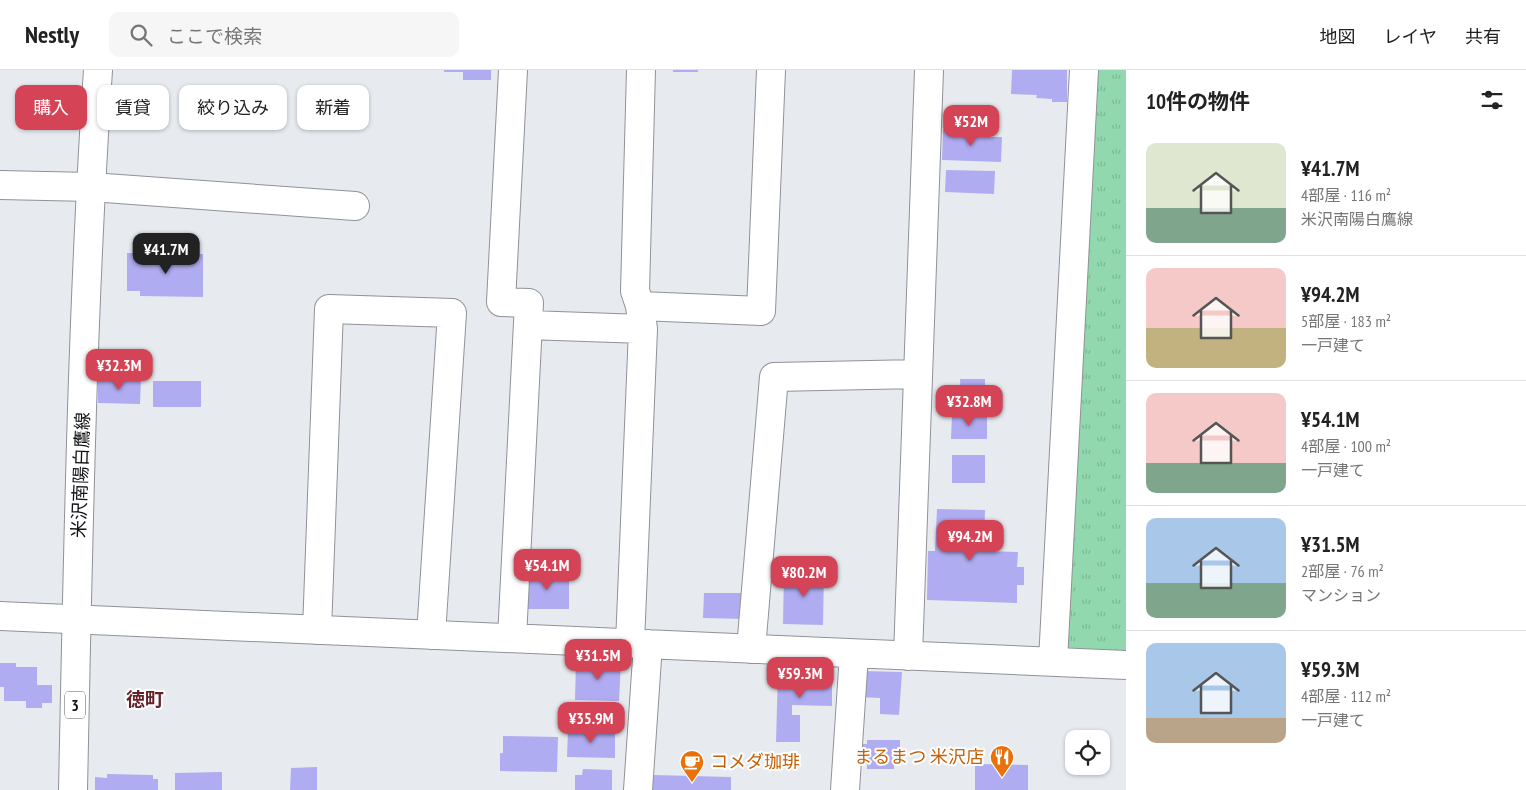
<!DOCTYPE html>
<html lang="ja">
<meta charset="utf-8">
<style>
:root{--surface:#fff;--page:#f6f6f6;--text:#222;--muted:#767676;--line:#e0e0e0;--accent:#d44456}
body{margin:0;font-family:"PT Sans Narrow","Noto Sans JP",sans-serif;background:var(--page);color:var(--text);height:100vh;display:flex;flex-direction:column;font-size:19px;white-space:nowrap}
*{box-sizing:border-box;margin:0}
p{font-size:16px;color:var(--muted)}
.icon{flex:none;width:28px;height:28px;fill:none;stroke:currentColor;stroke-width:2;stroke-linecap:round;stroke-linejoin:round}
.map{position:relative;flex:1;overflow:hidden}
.details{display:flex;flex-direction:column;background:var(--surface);width:400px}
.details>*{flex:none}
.top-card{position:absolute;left:15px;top:15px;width:475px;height:45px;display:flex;gap:10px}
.fabs{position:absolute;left:1065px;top:660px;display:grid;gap:10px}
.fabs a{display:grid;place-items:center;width:45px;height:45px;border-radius:10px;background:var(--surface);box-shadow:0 1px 4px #0004;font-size:25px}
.price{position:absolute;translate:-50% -42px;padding:0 11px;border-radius:10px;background:var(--accent);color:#fff;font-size:16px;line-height:32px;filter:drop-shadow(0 1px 2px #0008)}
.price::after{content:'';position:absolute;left:50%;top:30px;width:15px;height:11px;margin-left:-8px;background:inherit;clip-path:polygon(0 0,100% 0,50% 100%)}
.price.current{background:#222;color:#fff}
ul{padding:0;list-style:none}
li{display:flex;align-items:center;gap:15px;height:125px;padding:0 20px}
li+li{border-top:1px solid var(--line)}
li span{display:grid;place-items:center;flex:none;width:140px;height:100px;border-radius:10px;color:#555}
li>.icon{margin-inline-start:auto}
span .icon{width:60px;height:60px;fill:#fffc;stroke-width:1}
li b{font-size:21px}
h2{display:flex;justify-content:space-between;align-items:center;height:60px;padding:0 20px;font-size:21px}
.pill{padding:0 18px;border-radius:10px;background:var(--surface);box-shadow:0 1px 4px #0004;font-size:18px;line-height:45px}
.pill.current{background:var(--accent);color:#fff}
header{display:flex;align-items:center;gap:30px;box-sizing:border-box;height:70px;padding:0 25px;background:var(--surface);border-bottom:1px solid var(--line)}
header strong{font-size:24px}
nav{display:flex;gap:28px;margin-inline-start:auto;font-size:18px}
.search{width:350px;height:45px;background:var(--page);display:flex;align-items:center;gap:12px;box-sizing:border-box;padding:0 18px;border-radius:10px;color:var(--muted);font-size:19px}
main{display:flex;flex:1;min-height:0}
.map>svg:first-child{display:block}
</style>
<header>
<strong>Nestly</strong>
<div class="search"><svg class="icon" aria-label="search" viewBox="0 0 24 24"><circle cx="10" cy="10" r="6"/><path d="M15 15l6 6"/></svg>ここで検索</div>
<nav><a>地図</a><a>レイヤ</a><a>共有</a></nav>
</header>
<main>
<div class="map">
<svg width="1126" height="720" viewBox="0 0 1126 720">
<defs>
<pattern id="park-tufts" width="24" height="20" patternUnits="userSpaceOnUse" patternTransform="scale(1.25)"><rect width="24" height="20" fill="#91d8af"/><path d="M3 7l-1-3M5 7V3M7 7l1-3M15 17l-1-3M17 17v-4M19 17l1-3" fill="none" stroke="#7cb896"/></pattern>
</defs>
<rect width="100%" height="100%" fill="#e7ebf0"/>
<path fill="url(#park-tufts)" d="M1091,0H1126V584L1065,582Z"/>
<path fill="#b0acf1" d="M444,0H491V10H463V2H444Z
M673,0H698V2H673Z
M1012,0H1067V32H1052V29L1036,28L1037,25L1011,24Z
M943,60L983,61V67H1002L1001,92L942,90Z
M946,100L995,101L994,124L945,122Z
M127,183L203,184V227L140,226V221H127Z
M98,309H141L140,334L98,333Z
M960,309H985V328L961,329Z
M153,311H201V337H153Z
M952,344L987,345V369H951Z
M952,385H985V413H952Z
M937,439L985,440L984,481L1018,482L1017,497H1024V515H1017V533L927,530L928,481H935Z
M784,501L824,502L823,555L783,554Z
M525,503H569V539H525Z
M704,523H746L745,549L703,548Z
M576,591L621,592L619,631L575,630Z
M0,593H16V597H37V615H52V633H42V638H26V631H4V617H0Z
M778,601L832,602V636L792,635V645H800V672H776Z
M861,601L902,602L899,645L880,644V628L860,627Z
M568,660L615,662V688L567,687Z
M503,666L558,667L557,702L500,701V683H503Z
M867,670H900V695H894V699H867V694H859V674H867Z
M975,694L1028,695V720H975Z
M317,697V720H290L291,698Z
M583,699L612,700V720H575V705H582Z
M222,702V720H175V703Z
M107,704L153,705V709H158V720H95V707L107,708Z
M653,705L731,707V720H653Z"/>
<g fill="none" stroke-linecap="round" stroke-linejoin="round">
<g stroke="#8f9297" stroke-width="30">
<path id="minor" d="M0,115L91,117L355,136
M640,236L761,241L771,0
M528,255L643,259
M0,546L1126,595
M317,560L329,239L452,243L431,565
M512,568L529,233L501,232L513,0
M630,573L643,259L640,236L635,221L641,0
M751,579L774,307L918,304
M908,586L929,0
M1053,591L1084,0
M638,720L648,574
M845,720L854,584"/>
</g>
<g stroke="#8f9297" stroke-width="30">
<path id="major" d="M73,720C78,480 82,239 98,0"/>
</g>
<use href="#minor" stroke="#fff" stroke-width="28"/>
<use href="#major" stroke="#fff" stroke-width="28"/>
</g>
<defs>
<g id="restaurant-pin" transform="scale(1.25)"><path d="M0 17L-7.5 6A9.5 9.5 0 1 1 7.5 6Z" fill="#e8710a" stroke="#fff"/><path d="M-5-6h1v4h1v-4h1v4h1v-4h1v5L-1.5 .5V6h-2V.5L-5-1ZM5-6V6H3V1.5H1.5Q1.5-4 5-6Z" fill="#fff"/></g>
<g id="cafe-pin" transform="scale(1.25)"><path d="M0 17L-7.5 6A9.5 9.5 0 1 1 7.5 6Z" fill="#e8710a" stroke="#fff"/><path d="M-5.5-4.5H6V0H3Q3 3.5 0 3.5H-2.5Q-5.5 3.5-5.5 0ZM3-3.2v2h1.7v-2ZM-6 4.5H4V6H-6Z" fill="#fff"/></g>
</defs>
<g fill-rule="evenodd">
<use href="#restaurant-pin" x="1002" y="687"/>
<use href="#cafe-pin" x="692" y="692"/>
</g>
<g text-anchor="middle" stroke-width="4" stroke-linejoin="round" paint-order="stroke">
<rect fill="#fff" stroke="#58585a" stroke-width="1" x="65" y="621.5" width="20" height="27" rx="4"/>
<g font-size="16" font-weight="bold" fill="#101113">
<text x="75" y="641">3</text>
</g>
<g font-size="18" fill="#101113" stroke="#fff">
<text transform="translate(81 405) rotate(-88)" y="6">米沢南陽白鷹線</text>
</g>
<g font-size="18" fill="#c56008" stroke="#fff" text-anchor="end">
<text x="984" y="693">まるまつ 米沢店</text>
<text x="710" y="698" text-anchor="start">コメダ珈琲</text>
</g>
<g font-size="19" font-weight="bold" fill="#672129" stroke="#fff">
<text x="145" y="636">徳町</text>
</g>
</g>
</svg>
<div class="fabs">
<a><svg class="icon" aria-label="locate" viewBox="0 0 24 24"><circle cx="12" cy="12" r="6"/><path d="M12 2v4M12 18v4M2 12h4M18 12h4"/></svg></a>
</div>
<b class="price" style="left:971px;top:77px">¥52M</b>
<b class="price current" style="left:166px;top:205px">¥41.7M</b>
<b class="price" style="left:119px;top:321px">¥32.3M</b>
<b class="price" style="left:969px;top:357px">¥32.8M</b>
<b class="price" style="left:970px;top:492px">¥94.2M</b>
<b class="price" style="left:547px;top:521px">¥54.1M</b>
<b class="price" style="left:804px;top:528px">¥80.2M</b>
<b class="price" style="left:598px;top:611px">¥31.5M</b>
<b class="price" style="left:800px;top:629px">¥59.3M</b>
<b class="price" style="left:591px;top:674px">¥35.9M</b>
<div class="top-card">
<a class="pill current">購入</a>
<a class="pill">賃貸</a>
<a class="pill">絞り込み</a>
<a class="pill">新着</a>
</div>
</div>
<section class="details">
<h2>10件の物件<svg class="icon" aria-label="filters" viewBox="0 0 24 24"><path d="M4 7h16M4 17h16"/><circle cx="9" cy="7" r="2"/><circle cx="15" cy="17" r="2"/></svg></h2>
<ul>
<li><span style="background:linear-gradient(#dfe7d0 65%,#7fa58c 0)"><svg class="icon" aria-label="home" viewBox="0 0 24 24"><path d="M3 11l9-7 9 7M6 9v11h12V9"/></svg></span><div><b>¥41.7M</b><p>4部屋 · 116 m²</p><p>米沢南陽白鷹線</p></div></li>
<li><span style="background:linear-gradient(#f6c9c9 60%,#c2b280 0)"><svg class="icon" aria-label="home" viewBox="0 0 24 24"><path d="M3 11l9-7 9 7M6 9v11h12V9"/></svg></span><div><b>¥94.2M</b><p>5部屋 · 183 m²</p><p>一戸建て</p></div></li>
<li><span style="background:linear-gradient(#f6c9c9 70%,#7fa58c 0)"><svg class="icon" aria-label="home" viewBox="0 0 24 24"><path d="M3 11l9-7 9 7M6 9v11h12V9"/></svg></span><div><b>¥54.1M</b><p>4部屋 · 100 m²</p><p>一戸建て</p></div></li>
<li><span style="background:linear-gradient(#a9c7e8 65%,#7fa58c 0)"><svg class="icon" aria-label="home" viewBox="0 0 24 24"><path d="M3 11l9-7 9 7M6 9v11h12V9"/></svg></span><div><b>¥31.5M</b><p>2部屋 · 76 m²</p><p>マンション</p></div></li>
<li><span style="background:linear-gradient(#a9c7e8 75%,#b9a48a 0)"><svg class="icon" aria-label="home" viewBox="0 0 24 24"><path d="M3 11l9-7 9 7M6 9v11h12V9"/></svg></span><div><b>¥59.3M</b><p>4部屋 · 112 m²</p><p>一戸建て</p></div></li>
</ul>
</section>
</main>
